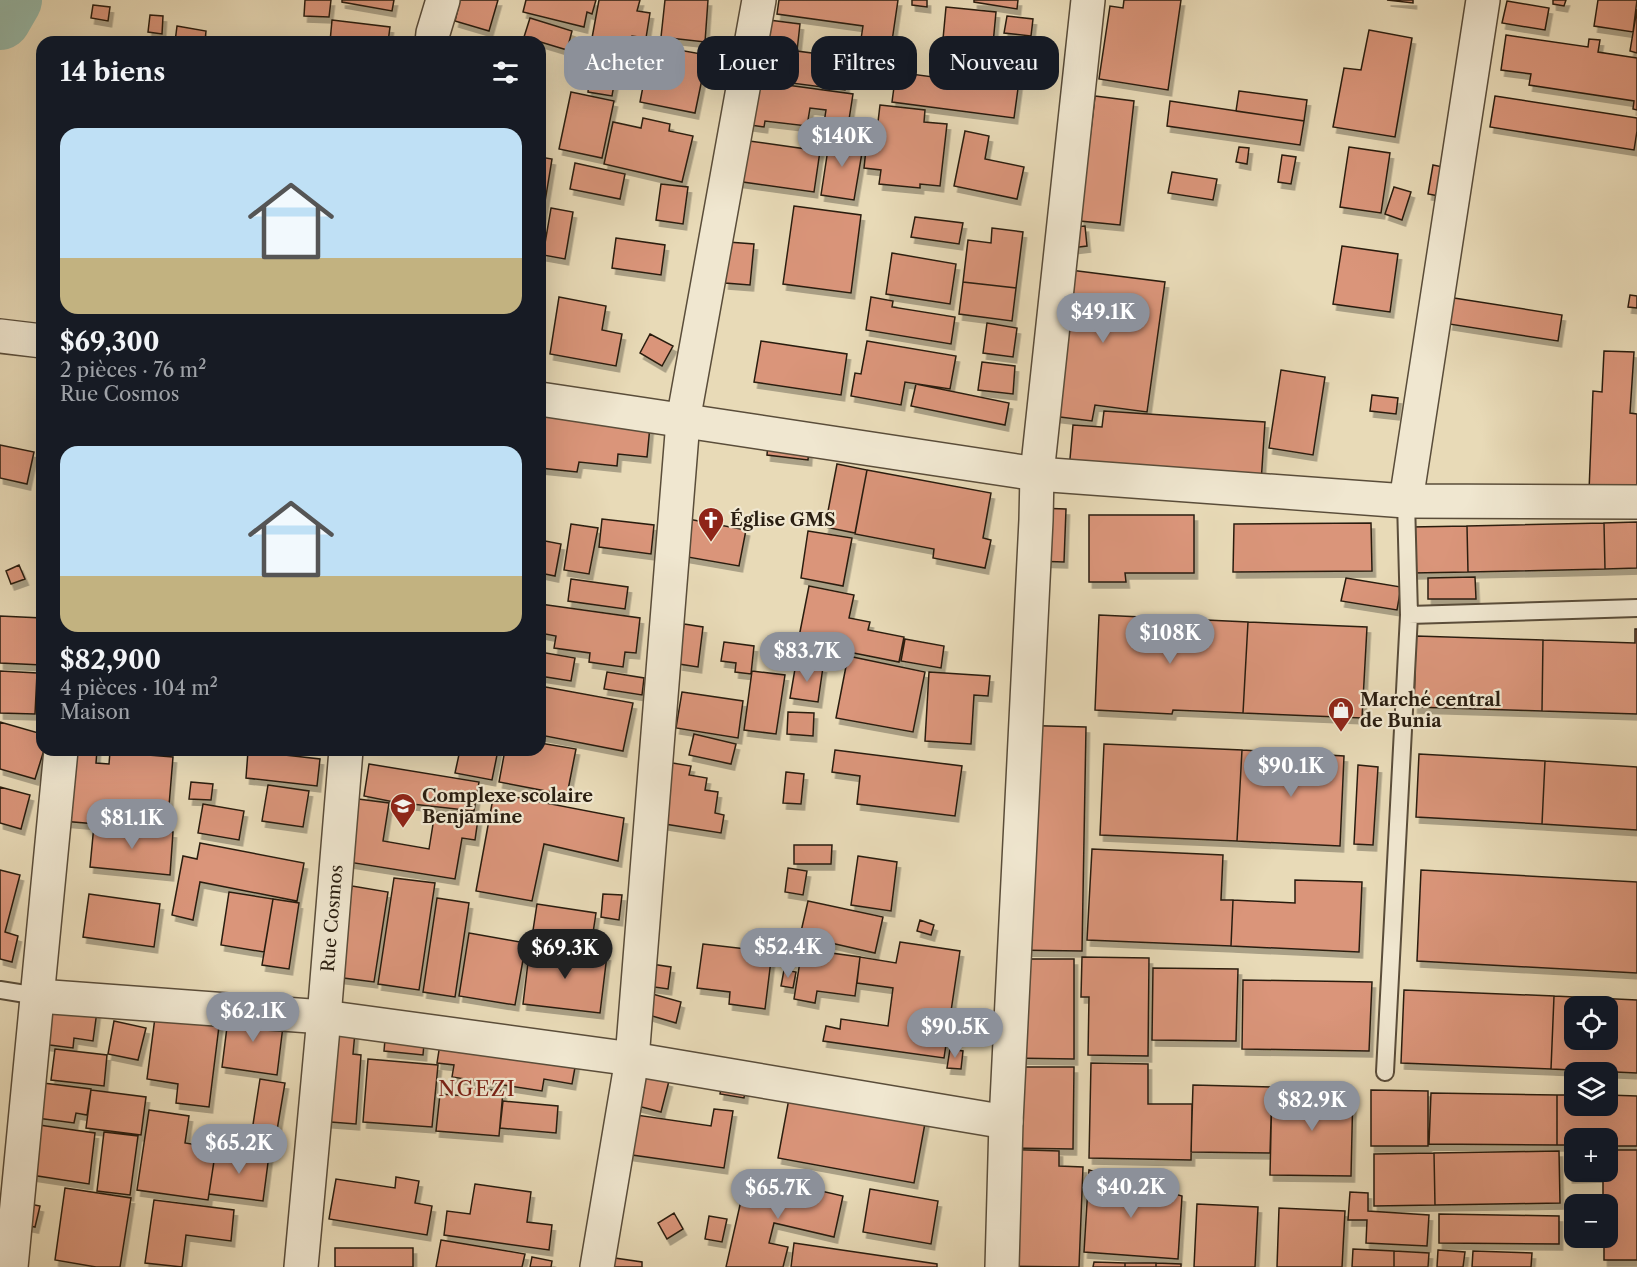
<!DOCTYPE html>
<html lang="fr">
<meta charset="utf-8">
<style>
:root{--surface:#171b24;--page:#242831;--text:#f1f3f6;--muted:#9ea1a6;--accent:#8c9099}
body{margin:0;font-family:"Libre Caslon Text",serif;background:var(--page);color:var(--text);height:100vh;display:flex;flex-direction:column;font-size:22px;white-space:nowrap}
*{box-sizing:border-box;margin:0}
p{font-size:20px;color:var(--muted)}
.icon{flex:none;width:33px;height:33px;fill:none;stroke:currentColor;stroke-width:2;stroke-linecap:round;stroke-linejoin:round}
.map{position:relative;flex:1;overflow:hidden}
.panel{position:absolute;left:36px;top:36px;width:510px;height:720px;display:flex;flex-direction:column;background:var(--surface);border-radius:18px;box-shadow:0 6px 24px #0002}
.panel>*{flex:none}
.hud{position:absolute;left:564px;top:36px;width:570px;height:54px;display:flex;gap:12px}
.controls{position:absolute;left:1564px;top:996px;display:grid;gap:12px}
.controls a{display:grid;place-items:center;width:54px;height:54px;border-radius:12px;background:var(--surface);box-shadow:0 6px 24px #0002;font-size:30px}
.price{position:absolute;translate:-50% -51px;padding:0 14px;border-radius:21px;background:var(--accent);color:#fff;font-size:20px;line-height:39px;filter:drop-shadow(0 2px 3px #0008)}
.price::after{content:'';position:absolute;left:50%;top:36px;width:18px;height:14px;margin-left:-9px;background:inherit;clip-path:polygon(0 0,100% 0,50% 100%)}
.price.selected{background:#222;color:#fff}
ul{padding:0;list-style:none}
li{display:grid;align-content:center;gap:12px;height:318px;padding:0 24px}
li span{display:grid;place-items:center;height:186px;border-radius:18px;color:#555}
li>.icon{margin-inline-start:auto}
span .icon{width:108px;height:108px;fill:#fffc;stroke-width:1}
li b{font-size:26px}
h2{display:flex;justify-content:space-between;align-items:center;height:72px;padding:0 24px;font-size:26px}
.tag{padding:0 21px;border-radius:18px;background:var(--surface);box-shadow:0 6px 24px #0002;font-size:21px;line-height:54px}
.tag.selected{background:var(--accent);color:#fff}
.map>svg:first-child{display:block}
</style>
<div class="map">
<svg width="1637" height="1267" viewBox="0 0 1637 1267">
<defs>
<filter id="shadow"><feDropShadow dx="3.5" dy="6" stdDeviation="0" flood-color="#0004"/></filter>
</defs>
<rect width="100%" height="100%" fill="#e8dab7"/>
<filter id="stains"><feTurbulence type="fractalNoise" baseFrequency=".00333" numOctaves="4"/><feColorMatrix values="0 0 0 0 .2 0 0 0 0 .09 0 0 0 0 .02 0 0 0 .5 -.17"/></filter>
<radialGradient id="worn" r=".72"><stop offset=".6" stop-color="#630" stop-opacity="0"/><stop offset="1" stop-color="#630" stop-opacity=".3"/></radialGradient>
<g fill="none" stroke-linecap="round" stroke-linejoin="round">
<path stroke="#98bbaa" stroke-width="62" d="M0,19L11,0"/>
</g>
<path fill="#da957a" stroke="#2a1e11" stroke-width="1.5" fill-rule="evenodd" filter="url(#shadow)" d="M305,0H331L329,17L304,16Z
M342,0H394L392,11L342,2Z
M460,0H498L489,31L455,21Z
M526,0H596L592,14L587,12L584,27L523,12Z
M599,0H640L637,11L650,13L646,38L632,36L630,45L592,38Z
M665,0H708L705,42L661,37Z
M779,0H898L886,82L855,78L863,26L777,14Z
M912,0H927V7L912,5Z
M974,0H1018L1017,9L974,2Z
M1124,0H1181L1168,90L1099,79L1110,6L1123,8Z
M1387,0H1413V3Z
M1553,0H1566L1564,6L1553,4Z
M1598,0H1637L1633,32L1594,26Z
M1507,1L1549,8L1545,30L1502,23Z
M93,5L110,7L108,21L91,18Z
M946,7L996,12L993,44L943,39Z
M1637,9V53L1630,51Z
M150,15L163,16L162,34L148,32Z
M1007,16L1033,19L1031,36L1004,33Z
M530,18L572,31L567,50L524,37Z
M761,19L800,24L797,51L850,58L845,90L753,78Z
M332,20L390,27L388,42H330Z
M177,26L206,31L205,42H175Z
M1369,30L1412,38L1395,137L1333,127L1344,68L1361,70Z
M1506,35L1588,47L1589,39L1600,40L1598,52L1637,58V110L1633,109L1634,101L1529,85L1531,74L1501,70Z
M651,45L707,55L695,113L640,102Z
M938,48L1022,59L1014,118L892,102L896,72L933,77Z
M583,52L644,62L641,83L615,79L612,96L588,92L589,80L580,79Z
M750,80L853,94L848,126L824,123L826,110L810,108L807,126L765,121L764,127L744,124Z
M1239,91L1307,100L1304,121L1236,111Z
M571,92L614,101L602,158L559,149Z
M1095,96L1134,101L1120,225L1080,221Z
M1495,96L1637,118V131L1634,150L1490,127Z
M1170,101L1304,121L1300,145L1167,126Z
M880,105L925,110L924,122L947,124L940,186L920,184V188L879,184L881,170L864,168L869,121L878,122Z
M643,118L670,124L669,131L693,136L682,182L604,164L613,122L641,128Z
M965,131L989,136L985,159L1024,167L1017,199L954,186Z
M830,136L864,141L854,200L821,195Z
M742,140L820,151L814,192L736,181Z
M1239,147L1249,148L1247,164L1236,162Z
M1349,147L1390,153L1381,213L1340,207Z
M1282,155L1296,157L1291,184L1278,182Z
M540,157L552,159L540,232Z
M575,163L625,174L620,199L570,189Z
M1433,165L1443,167L1439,196L1428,194Z
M1172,172L1217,179L1213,200L1168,193Z
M661,184L688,187L683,224L656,220Z
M1394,187L1411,192L1402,220L1385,214Z
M794,206L861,215L851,293L783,284Z
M551,208L573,212L565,259L543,255Z
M915,217L963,223L959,244L911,237Z
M1085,226L1087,246L1063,249L1061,228Z
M992,228L1023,232L1016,288L963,282L968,240L991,243Z
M616,238L665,245L661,275L612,268Z
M728,242L754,244L750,285L725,283Z
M1342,246L1398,254L1390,312L1333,304Z
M892,253L956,264L950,304L886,294Z
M1062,269L1165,282L1147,412L1095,405L1092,421L1044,415Z
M963,282L1016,288L1012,321L959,314Z
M1630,295L1637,296V308L1628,307Z
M559,297L606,306L602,330L622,334L616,366L550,354Z
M871,297L893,301L892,307L955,317L951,344L866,330Z
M1454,298L1562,315L1558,341L1449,324Z
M987,323L1017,328L1013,357L983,353Z
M650,334L673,346L662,366L640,353Z
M761,341L847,354L841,395L754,382Z
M867,341L956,356L950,389L905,382L901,405L851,396L855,373L861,374Z
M1604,351L1634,352L1630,413L1637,414V494L1589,491L1593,391L1602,392Z
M982,362L1015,366L1013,394L978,390Z
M1281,370L1325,377L1313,455L1269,448Z
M916,384L1009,403L1005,425L911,406Z
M540,394L652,406L647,457L618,454L617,466L579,462L577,472L540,468Z
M1372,395L1398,398L1396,414L1370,411Z
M1104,411L1265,422L1261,483L1069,470L1073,425L1102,427Z
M769,432L810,437L808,460L767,455Z
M0,445L34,452L27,484L0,478Z
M837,464L867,470L855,533L825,527Z
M867,470L991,493L983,538L991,540L985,568L933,558L934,549L855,534Z
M1036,508L1066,509L1064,562L1034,561Z
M1089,515H1194V573H1125L1126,582H1089Z
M683,518L746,530L739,566L676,555Z
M602,519L654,525L651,554L599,547Z
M1637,522V568L1605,569L1604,523Z
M1371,523L1372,571L1233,572L1234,524Z
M1604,523L1605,569L1468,572L1467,526Z
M571,524L598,528L589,574L564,570Z
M1467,526L1468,572L1412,573L1411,527Z
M808,531L852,538L843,586L801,578Z
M540,540L561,544L555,576L540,573Z
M19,565L25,579L11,584L6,571Z
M1475,577L1476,599H1428V578Z
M1346,578L1401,587L1397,610L1341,601Z
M571,579L628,587L625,609L568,601Z
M809,586L854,595L849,618L870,622L868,630L904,637L899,662L798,642Z
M540,604L640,618L636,653L625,652L623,667L589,662L590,653L554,648L556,636L540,633Z
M1099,615L1248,622L1243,713L1173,710L1172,714L1095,710Z
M0,616L42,618V665L0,663Z
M1248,622L1367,627L1362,718L1243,713Z
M684,624L703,627L698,667L679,664Z
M1635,629H1637V714L1542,711L1543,640L1635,643Z
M1416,636L1543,640L1542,711L1414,707Z
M905,639L944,646L941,668L901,661Z
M724,642L754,646L751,674L735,672L736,663L721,661Z
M540,652L575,658L571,681L540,676Z
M848,656L925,672L913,732L836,718Z
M796,663L823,667L818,702L790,698Z
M0,671L37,673L35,714L0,713Z
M752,671L785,675L776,734L744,730Z
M607,672L644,678L642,695L604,689Z
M929,672L990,676L988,696L974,695L971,744L925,741Z
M540,686L633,703L623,751L540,735Z
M682,692L743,701L738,738L676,728Z
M788,712L814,713L813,736L787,734Z
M0,722L42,734V750H44L35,779L0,769Z
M1011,725L1086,727L1082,951L1008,950Z
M694,734L736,744L731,764L689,755Z
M540,743L576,749L567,795L499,782L505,750H540Z
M1104,744L1242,750L1237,841L1100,835Z
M61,750H97L96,763L109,764L110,752L173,757L167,830L62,821Z
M460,750H498L492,780L455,773Z
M835,750L962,766L955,816L857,804L860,776L832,772Z
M1242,750L1344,756L1340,846L1237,841Z
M248,751L320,759L317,786L246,778Z
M1419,754L1545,761L1542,824L1416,817Z
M654,760L691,766L689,775L707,778L705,790L718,792L715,813L724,815L721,833L646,821Z
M1545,761L1637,767V830L1542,824Z
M369,764L479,782L474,811L394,802L364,796Z
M1358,765L1378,767L1373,845L1354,844Z
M786,772L804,774L801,804L783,803Z
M191,782L213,784L211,800L189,799Z
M268,785L309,791L303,827L262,821Z
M0,787L30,795L21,829L0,823Z
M494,793L624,818L618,861L544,844L532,901L476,891Z
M358,799L389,803L383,841L429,849L435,812L478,819L475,840L462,838L455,879L348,862Z
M203,804L244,811L239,840L198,833Z
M94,825L173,832L170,875L90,867Z
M200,843L304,863L297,901L200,882L193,920L172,915L183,856L197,859Z
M794,845H832L831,864H794Z
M1092,849L1223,855L1221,900H1233L1231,946L1087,940Z
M858,856L897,862L891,911L851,905Z
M788,868L807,871L803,895L785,892Z
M0,870L20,875L5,932L18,936L12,962L0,959Z
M1421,870L1637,882V973L1417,961Z
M394,878L435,883L419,990L378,984Z
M1295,880L1362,882L1359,952L1231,946L1233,900L1295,903Z
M352,886L388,892L374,982L336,977Z
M229,892L273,899L264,952L221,945Z
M89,894L160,904L154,947L83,937Z
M603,894L622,895L619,920L601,917Z
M437,898L469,903L455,997L423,992Z
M273,899L299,903L289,969L262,965Z
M808,901L883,917L875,953L800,936Z
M537,904L596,913L591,946L532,937Z
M920,920L934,925L931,935L917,931Z
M469,933L526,943L515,1005L459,996Z
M900,942L960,951L944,1058L823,1041L826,1026L840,1029L841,1019L888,1026L893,988L857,983L860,957L896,963Z
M703,944L772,952L765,1009L729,1004L730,992L697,988Z
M530,946L607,955L600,1013L523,1004Z
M802,949L860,957L855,996L817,991L815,1003L794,999Z
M1082,957L1149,958L1148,1056L1088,1055L1089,997H1081Z
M1006,959H1074V1059L1006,1058Z
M638,962L671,967L668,989L634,984Z
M1153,968L1238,969L1236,1041L1152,1040Z
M784,970L796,972L793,988L781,986Z
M1243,980L1372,982L1369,1051L1242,1049Z
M49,989L99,996L93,1041L74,1038L73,1048L42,1044Z
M1404,990L1554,996L1551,1069L1401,1063Z
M649,993L681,1002L676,1023L642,1013Z
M1554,996L1637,1000V1073L1551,1069ZM1575,1006H1608V1040H1575Z
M157,1002L221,1010L209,1107L176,1103L178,1084L147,1079Z
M229,1011L284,1018L277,1075L222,1067Z
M326,1019L356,1021L353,1054L361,1055L356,1124L318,1121Z
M114,1021L146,1028L138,1060L108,1054Z
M386,1028L425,1032L423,1055L384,1051Z
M440,1044L578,1051L572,1084L544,1079L542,1091L452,1077L454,1065L437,1063Z
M55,1049L107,1055L104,1086L51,1080Z
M950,1049L963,1051L961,1069L947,1068Z
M368,1059L438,1065L432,1127L363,1122Z
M1091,1063L1148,1064V1104H1192L1191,1160L1089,1158Z
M1011,1067H1074L1073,1149L1010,1148Z
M724,1073L747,1077L744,1098L720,1094Z
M642,1074L669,1081L661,1112L634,1105Z
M260,1079L285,1083L274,1148L250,1144Z
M27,1081L91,1089L87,1115L76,1113L74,1123L22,1116Z
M1193,1085L1272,1087L1270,1153L1191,1152Z
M1272,1087L1353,1088L1351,1176L1270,1175Z
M469,1088L503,1091L499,1136L436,1131L440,1094L467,1096Z
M91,1090L146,1097L141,1135L86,1128Z
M1371,1090L1428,1091V1146H1371Z
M790,1093L926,1118L914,1183L778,1158Z
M1431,1093L1557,1095V1145L1429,1144Z
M1557,1095H1575V1106H1608V1095L1637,1096V1146H1608V1138H1575V1145H1557Z
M503,1101L558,1106L556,1133L500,1128Z
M714,1109L733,1111L724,1168L611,1152L616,1112L711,1126Z
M149,1110L189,1116L185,1143L216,1148L208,1200L137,1190Z
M32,1124L95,1133L89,1184L25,1174Z
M104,1132L138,1136L130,1195L97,1191Z
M216,1148L269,1155L263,1201L209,1194Z
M999,1149L1059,1151V1166L1083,1167L1079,1267L995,1266Z
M1608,1150H1637V1260H1604V1238H1608V1204H1603V1176L1569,1177V1151H1575V1172H1608Z
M1559,1151L1560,1203L1435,1205L1434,1153Z
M1434,1153L1435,1205L1374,1206V1154Z
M1089,1170L1182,1196L1178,1259L1084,1252Z
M747,1174L843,1196L834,1237L774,1223L769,1243L788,1247L783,1267H726Z
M396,1177L419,1181L415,1203L432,1206L427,1235L329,1219L336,1179L395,1188Z
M475,1184L531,1192L527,1222L552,1225L549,1250L444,1235L447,1211L470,1214Z
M65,1188L131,1198L120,1267H96L55,1260Z
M870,1189L938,1201L931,1244L863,1232Z
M1350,1192L1368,1193V1211L1429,1215L1427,1246L1366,1243L1367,1220H1348Z
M154,1200L234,1210L231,1241L186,1235L182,1267L145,1263Z
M20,1202L40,1206L35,1227L15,1223Z
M1197,1204L1258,1207L1255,1267H1194Z
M1279,1208L1345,1211L1342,1267H1277Z
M674,1213L683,1229L667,1239L658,1223Z
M1439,1214L1559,1216V1244L1439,1243Z
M709,1216L727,1219L722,1242L705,1239Z
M441,1240L525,1254L522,1267H436Z
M794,1243L937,1264V1267H791Z
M335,1248H413V1267H335Z
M1353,1249L1394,1251V1267H1352Z
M1438,1250L1465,1252L1463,1267H1437Z
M1394,1251L1429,1253L1428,1267H1394Z
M1473,1251L1532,1253L1531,1267H1472Z
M594,1255L642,1262V1267H592Z
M532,1257L552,1261L551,1267H530Z
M1094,1262L1125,1263V1267H1093Z
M1125,1263H1156V1267H1125Z
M1156,1263L1181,1264V1267H1156Z"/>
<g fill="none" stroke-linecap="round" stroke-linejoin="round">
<g stroke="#5a4d3a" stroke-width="20">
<path id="service" d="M1409,615L1637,608
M0,990L38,996
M1385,1072L1409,615L1406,501"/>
</g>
<g stroke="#5a4d3a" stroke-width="36">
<g id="minor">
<path d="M432,42L433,33L443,0"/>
<path d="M0,336L42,341"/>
<path d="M540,399L1037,474L1406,501L1637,502"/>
<path d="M1406,501L1483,0"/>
<path d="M38,996L324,1017L632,1059L1006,1122"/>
<path d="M11,1267L61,750"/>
<path id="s1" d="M301,1267L324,1017L346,750"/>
<path d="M597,1267L632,1059L683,421L759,0"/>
<path d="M1002,1267L1006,1122L1036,520L1037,474L1088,0"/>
</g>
</g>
<use href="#service" stroke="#f0e7d0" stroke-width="16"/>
<use href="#minor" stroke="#f0e7d0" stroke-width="33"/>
</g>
<defs>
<g id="church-pin" transform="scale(1.35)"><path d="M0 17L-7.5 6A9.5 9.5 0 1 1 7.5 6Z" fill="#8f2418" stroke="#f0e7d0"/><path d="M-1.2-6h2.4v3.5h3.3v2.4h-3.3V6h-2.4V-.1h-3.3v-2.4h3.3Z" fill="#fff"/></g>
<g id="shop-pin" transform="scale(1.35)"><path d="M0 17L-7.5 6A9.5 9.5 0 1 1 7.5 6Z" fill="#8f2418" stroke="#f0e7d0"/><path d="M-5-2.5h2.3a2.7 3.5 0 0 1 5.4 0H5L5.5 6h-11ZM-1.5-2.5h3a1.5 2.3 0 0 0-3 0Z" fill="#fff"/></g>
<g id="school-pin" transform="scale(1.35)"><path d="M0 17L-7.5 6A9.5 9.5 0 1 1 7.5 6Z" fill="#8f2418" stroke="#f0e7d0"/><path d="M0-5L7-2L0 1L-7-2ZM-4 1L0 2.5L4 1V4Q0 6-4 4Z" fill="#fff"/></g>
</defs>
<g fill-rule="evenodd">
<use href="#church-pin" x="711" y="520"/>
<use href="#shop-pin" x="1341" y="710"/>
<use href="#school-pin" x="403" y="806"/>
</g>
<g text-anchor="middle" stroke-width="4.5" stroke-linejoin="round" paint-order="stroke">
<g font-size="18" font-weight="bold" fill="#2a1e11" stroke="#f0e7d0" text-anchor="start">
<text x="730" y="526">Église GMS</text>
<text x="1360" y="706">Marché central<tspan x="1360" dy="21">de Bunia</tspan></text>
<text x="422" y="802">Complexe scolaire<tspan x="422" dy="21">Benjamine</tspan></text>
</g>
<g font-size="18" fill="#2a1e11" stroke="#f0e7d0">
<text dy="6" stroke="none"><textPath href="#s1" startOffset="350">Rue Cosmos</textPath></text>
</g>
<g font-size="21" letter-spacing="1.5" fill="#7a1f14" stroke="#f0e7d0">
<text x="477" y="1096">NGEZI</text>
</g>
</g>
<rect width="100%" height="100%" filter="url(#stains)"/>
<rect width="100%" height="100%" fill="url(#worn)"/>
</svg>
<div class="controls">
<a><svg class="icon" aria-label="locate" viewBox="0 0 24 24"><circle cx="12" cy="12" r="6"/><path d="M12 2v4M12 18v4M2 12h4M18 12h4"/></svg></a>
<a><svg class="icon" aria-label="layers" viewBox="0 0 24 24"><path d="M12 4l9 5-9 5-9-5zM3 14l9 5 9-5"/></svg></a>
<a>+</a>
<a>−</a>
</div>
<b class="price" style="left:842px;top:168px">$140K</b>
<b class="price" style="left:1103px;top:344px">$49.1K</b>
<b class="price" style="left:1170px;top:665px">$108K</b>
<b class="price" style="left:807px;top:683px">$83.7K</b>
<b class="price" style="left:1291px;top:798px">$90.1K</b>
<b class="price" style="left:132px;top:850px">$81.1K</b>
<b class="price" style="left:788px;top:979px">$52.4K</b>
<b class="price selected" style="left:565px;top:980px">$69.3K</b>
<b class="price" style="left:253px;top:1043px">$62.1K</b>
<b class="price" style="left:955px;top:1059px">$90.5K</b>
<b class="price" style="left:1312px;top:1132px">$82.9K</b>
<b class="price" style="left:239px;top:1175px">$65.2K</b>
<b class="price" style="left:1131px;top:1219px">$40.2K</b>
<b class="price" style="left:778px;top:1220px">$65.7K</b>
<div class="hud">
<a class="tag selected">Acheter</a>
<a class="tag">Louer</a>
<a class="tag">Filtres</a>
<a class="tag">Nouveau</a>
</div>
<section class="panel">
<h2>14 biens<svg class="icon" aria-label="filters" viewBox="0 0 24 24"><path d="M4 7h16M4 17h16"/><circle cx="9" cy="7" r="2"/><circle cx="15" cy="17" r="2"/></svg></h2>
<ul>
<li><span style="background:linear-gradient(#bfe0f5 70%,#c2b280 0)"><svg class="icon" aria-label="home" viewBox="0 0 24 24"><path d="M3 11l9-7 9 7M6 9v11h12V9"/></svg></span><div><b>$69,300</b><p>2 pièces · 76 m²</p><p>Rue Cosmos</p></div></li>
<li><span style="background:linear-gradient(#bfe0f5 70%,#c2b280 0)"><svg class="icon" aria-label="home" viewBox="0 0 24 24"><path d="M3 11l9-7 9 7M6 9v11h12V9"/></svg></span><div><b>$82,900</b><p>4 pièces · 104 m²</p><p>Maison</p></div></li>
</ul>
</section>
</div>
